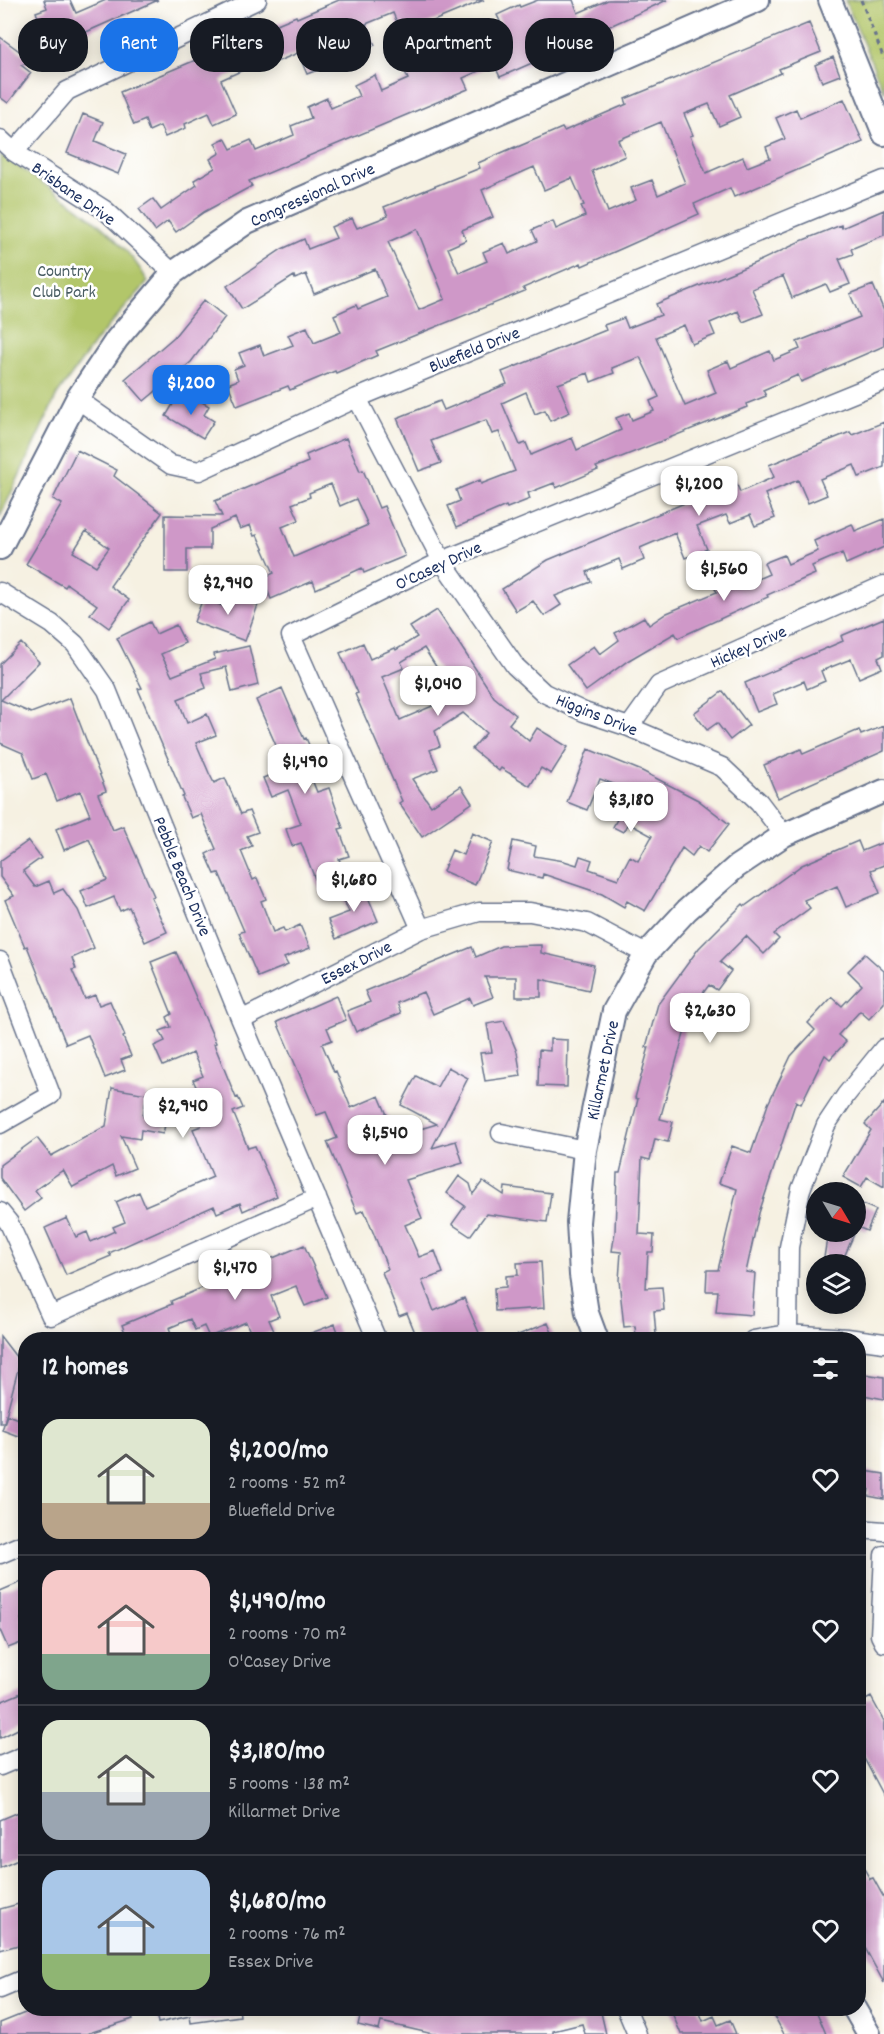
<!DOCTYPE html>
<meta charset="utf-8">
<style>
:root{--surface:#171b24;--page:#20242c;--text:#f1f3f6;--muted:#9ea1a6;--line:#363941;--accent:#1a73e8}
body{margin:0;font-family:Dekko,sans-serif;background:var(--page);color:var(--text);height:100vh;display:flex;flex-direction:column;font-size:22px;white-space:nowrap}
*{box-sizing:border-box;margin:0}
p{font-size:20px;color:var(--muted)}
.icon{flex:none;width:33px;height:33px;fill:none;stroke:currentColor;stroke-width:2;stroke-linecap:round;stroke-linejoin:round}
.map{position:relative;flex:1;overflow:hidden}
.drawer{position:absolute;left:18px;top:1332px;width:848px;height:684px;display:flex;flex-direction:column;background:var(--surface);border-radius:24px;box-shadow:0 3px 15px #0003}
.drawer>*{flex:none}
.top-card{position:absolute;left:18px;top:18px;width:849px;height:54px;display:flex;gap:12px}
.needle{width:39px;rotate:128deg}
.fabs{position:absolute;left:806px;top:1182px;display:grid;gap:12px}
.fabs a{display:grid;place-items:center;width:60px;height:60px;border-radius:50%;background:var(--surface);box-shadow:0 3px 15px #0003;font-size:30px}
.price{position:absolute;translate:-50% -51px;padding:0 14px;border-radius:12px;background:#fff;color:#222;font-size:20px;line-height:39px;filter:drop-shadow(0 2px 3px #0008)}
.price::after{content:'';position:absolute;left:50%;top:36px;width:18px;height:14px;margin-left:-9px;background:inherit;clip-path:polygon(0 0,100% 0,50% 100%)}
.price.active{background:var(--accent);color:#fff}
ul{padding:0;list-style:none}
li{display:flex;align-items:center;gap:18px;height:150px;padding:0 24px}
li+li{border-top:2px solid var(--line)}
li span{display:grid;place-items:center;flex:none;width:168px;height:120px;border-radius:18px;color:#555}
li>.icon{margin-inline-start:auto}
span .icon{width:72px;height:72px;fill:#fffc;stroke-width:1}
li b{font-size:26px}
h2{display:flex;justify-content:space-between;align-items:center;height:72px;padding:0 24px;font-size:26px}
.tag{padding:0 21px;border-radius:24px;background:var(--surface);box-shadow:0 3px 15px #0003;font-size:21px;line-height:54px}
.tag.active{background:var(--accent);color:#fff}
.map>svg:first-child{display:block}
</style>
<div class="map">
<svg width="884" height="2034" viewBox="0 0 884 2034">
<rect width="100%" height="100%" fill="#fff"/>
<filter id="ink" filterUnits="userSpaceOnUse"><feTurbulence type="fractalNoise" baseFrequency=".0167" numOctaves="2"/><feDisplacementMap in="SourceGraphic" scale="12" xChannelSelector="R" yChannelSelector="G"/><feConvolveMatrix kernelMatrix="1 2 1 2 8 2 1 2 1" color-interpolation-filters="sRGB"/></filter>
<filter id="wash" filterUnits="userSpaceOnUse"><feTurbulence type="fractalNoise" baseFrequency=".008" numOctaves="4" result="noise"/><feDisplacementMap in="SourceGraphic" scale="24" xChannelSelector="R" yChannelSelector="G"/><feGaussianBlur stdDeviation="1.35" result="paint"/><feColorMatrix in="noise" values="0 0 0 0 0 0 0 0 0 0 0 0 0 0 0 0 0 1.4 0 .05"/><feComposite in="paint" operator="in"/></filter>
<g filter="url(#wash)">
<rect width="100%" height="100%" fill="#f6f1e2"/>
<path fill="#b2c66a" stroke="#667a64" stroke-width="1.5" d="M845,0H884V92Z
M0,154C50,190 119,226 148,282L98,338L57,395L0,517Z"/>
<g id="blocks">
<path fill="#cf98c8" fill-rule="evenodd" d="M44,0H70L76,13L106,0H158L84,33L86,38L42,57L29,27L40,23L36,12L47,8Z
M339,0H484L402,34L393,13L366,24L375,45L354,53L350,43L325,54L330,65L307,74L298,53L276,62L274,56L221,80L236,114L214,124L209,113L185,124L186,128L165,137L160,126L149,131L145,120L134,125L120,92L210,54L211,57L264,33L263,30L296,16L297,18Z
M538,0H573L578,13L608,0H667L588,36L589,38L500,77L494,64L463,78L468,89L249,181L252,186L204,212L176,232L168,221L155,231L139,209L153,199L161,210L197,185L194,180L215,168L210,159L220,153L215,143L225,138L231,149L251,140L256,151L294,135L291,126L311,118L307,107L327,98L331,108L359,96L354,85L375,75L381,91L408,79L400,59L456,35L463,51L472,47L474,51L507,36L497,15L519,5L520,7Z
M809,23L821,52L779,69L781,73L730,95L740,117L719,126L709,104L684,114L693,135L690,136L706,173L743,157L747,167L770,158L766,147L785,139L776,118L796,109L800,118L844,99L863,142L734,197L730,188L694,204L699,214L623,248L582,266L581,263L523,288L525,291L376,351L378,355L336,373L335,371L290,390L288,386L237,406L228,384L238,380L234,369L244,365L239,353L260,345L264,356L293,345L288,335L307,327L314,343L341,332L334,315L356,305L358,309L387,297L375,269L314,294L306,274L295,279L294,276L242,309L227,286L282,249L304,239L308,249L336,238L331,227L352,218L357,228L388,216L384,207L480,168L478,163L515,147V148L562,128L564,131L627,104L625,99ZM661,122L685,183L658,195L652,180L631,188L636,200L608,212L592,171L625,156L618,140ZM534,167L544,190L572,178L584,205L581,206L585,216L556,229L553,221L532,230L537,241L509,254L504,243L483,252L487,261L459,273L448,248L466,240L462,230L493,217L482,190ZM417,229L445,299L419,310L388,242Z
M0,37L33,61L21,65L31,73L8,103L0,97Z
M833,57L840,75L822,82L815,65Z
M83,114L103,122L95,141L126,154L118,174L67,153Z
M884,210V235L851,249L853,254L839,259L850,284L830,292L826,284L792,298L783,276L752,289L763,314L743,322L738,311L710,323L715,335L692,344L684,325L656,337L685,406L716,393L707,370L728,361L731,368L770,351L774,360L800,349L797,342L860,317L850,294L873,285L884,311V346L801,382L798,375L763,390L766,396L746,404L747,407L596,467L598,470L556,488L554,483L528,493L530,499L507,508L506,506L457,527L448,506L460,501L456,490L480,480L481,484L515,471L499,432L492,434L486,420L431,441L441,463L419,471L397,418L440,401L444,410L507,384L502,372L606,330L604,325L624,318L628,328L661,315L656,304L755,263L796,244V243L841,225L842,228ZM640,357L659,397L650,401L654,411L632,420L629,413L616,418L621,430L577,450L572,438L531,455L526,443L520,445L502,403L526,392L535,414L545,410L550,421L570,412L558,384L588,373L591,382L614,373L612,368Z
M204,300L225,317L191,362L144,401L125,379L174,337Z
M190,395L209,406L204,415L214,421L203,438L166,416L176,399L185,404Z
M884,422V467L859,477L854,465L820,479L827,495L808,503L798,480L765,494L775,518L755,526L750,515L730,523L726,515L697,526L707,549L685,558L675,533L640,548L644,560L623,569L619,559L587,572L591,582L555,596L561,605L544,616L533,601L516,611L502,589L548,560L716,490L715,489L735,480L740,492L774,477L769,465L850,432L852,435Z
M346,438L360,471L363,470L379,508L384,506L405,556L364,573L362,568L316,589L313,581L271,599L262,578L274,573L257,535L254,536L250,525L240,529L235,518L210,529V549H187V572H165V515L222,516L215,501L308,462L306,455ZM331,484L340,506L356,499L368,525L294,557L282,527L299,520L292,504L310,497L309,493Z
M77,450L117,470L114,476L162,513L110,586L129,600L109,628L90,614L97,605L67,584L65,587L26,564L62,504L53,499ZM86,531L109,548L96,566L73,552Z
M884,519V547L846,564L842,553L812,566L815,574L767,595L768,597L678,638L675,633L629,660L586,691L567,665L594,646L600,654L619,640L615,633L644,617L649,625L667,613L717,592L714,587L735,578L739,587L769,574L764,563L784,555L788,564L818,551L814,541L852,524L855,531Z
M227,594L258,605L245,641L194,622L203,598L223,606Z
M437,610L494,697L516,715L509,724L529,741L537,728L568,747L551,774L541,768L530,786L501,768L499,771L472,749L486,733L463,713L435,731L440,746L430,750L438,769L412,779L431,806L461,786L472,803L422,837L399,803L402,801L355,694L358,693L340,653L363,643L370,659L395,648L396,650L417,637L410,627ZM424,648L448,685L444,687L451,698L400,720L382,677L404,668L401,662Z
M884,618V655L878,658L882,668L859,678L851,659L821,671L825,681L807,689L804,681L773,694L777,704L757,712L745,683L843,641L841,636Z
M150,622L156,634L176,625L185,643L161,654L172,676L215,659L214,654L249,646L258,685L232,692L226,667L201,673L206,688L178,699L187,723L207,714L216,735L196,743L209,773L214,783L225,778L241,814L249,811L258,832L247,836L252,846L241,851L253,880L257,878L266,899L261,901L273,932L283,928L285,932L300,925L310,948L284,958L288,965L258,977L239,933L244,931L219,873L215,874L206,854L216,849L201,814L191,818L182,797L184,796L138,689L142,688L117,638Z
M21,643L39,662L1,700L31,713L70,698L106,791L98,794L113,830L123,826L154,896L151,897L167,932L145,942L129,907L120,911L114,897L88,908L81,891L107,880L106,878L89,839L64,850L56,829L90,815L80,791L57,801L46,774L33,779L23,753L0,743V664Z
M282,688L304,739L306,738L318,766L308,770L317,792L329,788L343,828L339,829L349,856L339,859L348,884L321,894L301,843L292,846L286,829L301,824L288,790L271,797L263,778L284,770L276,751L278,750L256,700Z
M723,691L749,725L730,740L717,723L707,730L694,713Z
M884,726V751L778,798L764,765L801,749L803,754L859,730L861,735Z
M588,749L642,771L698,800L729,824L707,852L699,846L692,856L682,848L645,911L627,901L624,907L602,894L543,874L542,878L507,870L513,841L536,846L534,856L564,861L577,865L580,856L592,860L589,869L618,879L630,856L638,861L652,836L628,823L623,832L613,827L632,791L600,779L587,810L567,802Z
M472,833L493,842L475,885L443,871L452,850L463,855Z
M28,841L41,858L23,871L35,887L49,881L54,893L63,889L78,910L94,948L72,958L76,969L72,970L85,999L95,995L99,1005L110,1001L125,1036L123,1037L131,1056L121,1060L125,1070L105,1078L88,1035L66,1044L27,946L25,947L5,900L14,896L0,877V861Z
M858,841L862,851L884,842V865L871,870L880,893L846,907L837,886L804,900L810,908L774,934L779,939L764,954L746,936L720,962L731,971L717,990L709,985L691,1009L660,1119L673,1122L668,1142L655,1139L650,1160L642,1158L639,1234L654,1235L653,1252H648L646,1288L662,1287L664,1310L654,1311L656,1335L636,1337L635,1326L624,1327L619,1280L621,1252L612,1251L615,1232L617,1173H620L638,1099L635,1098L649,1047H646L658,1004L699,948L743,904L745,906L802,865Z
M363,885L378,921L336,939L328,920L349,912L341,894Z
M541,945V953L594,965L589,990L541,979V997H516V977H485L493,997L473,1005L470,998L433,1014L423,992L397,1003L401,1013L356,1032L347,1011L370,1002L365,991L472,947L476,957L501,946Z
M176,952L216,1043L214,1044L236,1098L238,1097L243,1108L233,1112L248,1148L255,1146L277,1196L243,1211L240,1203L217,1213L214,1206L109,1253L111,1256L66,1275L45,1228L67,1218L76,1237L87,1232L91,1242L115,1231L113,1227L125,1222L116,1202L139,1192L145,1206L213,1177L193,1129L201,1126L188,1096L198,1091L193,1080L203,1076L193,1053L163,1066L154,1046L165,1041L160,1031L171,1027L167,1017L172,1014L151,962Z
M865,954L884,971V1003L869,1019L860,1011L838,1035L846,1042L830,1059L825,1055L801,1104L796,1101L759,1213L746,1272L755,1273L752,1315L716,1312L718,1291H706L707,1270H718L737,1189L719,1183L732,1146L751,1153L768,1104L791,1056L815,1030L808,1023L832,997L842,1006L862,985L848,971Z
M336,996L346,1020L327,1028L332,1040L322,1044L334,1072L336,1071L351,1108L379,1096L396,1136L437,1124L401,1105L416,1076L437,1087L448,1067L468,1078L432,1148L456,1141L463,1163L406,1180L422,1218L405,1225L419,1257L435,1251L443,1273L422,1281L434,1311L464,1298L480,1335L469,1340H418L407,1313L399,1316L382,1272L388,1269L364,1210L357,1213L327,1142L337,1138L326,1112L317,1115L277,1022Z
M504,1021L517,1052L521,1076L485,1081L480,1053L492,1052L487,1024Z
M550,1039L568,1040L567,1087L538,1086L539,1050L550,1051Z
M112,1088L147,1094L143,1116L166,1120L163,1134L141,1130L140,1139L121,1136L135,1168L116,1176L112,1166L73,1187L63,1170L35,1190L41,1198L24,1211L0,1178V1165L37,1138L51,1156L106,1126Z
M884,1103V1187L867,1177L861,1187L843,1177L871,1130L865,1124Z
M459,1176L470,1184L473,1194L483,1181L504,1195L505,1187L551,1193L547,1222L486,1214L470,1236L452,1224L465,1206L447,1193Z
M855,1201L876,1210L867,1231L855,1226Z
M828,1232H855L841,1264H823Z
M304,1245L327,1297L305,1306L296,1286L271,1296L279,1316L269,1320L274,1331L253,1339L246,1322L209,1337L204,1326L195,1330L190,1319L169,1328L174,1340H128L122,1325L172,1304L171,1301L237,1273L241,1283L266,1273L261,1263Z
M541,1262L544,1308L495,1311L494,1288L506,1287V1276L518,1275L517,1263Z
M548,1323L555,1340H508V1339Z
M335,1324L341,1340H298V1338Z
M0,1336L20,1362L4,1423H0Z
M858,1373L884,1377V1399L858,1394Z
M7,1415L24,1421L18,1436L2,1430Z
M858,1470L884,1474V1499L868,1496L869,1489L858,1491Z
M26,1580V1617L21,1619L26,1631V1641L8,1648L0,1630V1591Z
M26,1691V1725L0,1738V1702Z
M871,1697L884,1721V1796L858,1747V1704Z
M26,1809V1849L18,1853L20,1859L0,1868V1820Z
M858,1858L870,1879L873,1878L884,1898V1983L858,1935Z
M26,1902V1943L0,1950V1909Z
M29,2008H129L133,2019L86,2034H0V2023L30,2011Z
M155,2008H239L240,2016L191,2023L190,2016L158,2023Z
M362,2008H439V2010L600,2008L606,2034H585L582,2024L553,2031V2034H433L381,2022L379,2030L358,2025Z
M670,2008H698L703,2021L714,2016L718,2025L730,2020L736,2034H681Z
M770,2008H815L826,2034H784Z"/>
</g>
</g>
<g filter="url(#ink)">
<use href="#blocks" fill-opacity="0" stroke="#68738c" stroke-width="1.5"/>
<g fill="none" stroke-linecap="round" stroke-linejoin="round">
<g stroke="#68738c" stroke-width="21">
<path id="minor" d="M0,139L14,152L105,210L173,273
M14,152L67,91L257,0
M357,398L442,561L515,666L544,693L584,712L629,727L722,767L759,802L784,835
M77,399L171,465L199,471L357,398L884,180
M0,592L52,624L75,644L107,690L241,1020L377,1340
M629,727L659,685L884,585
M421,929L291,636L442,561L884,381
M0,961L51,1095L0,1124
M241,1020L421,929L479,912H530L587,923L646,954
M501,1133L585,1150
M0,1212L9,1223L51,1316L317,1198
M788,1334L789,1247L801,1189L826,1125L846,1095L884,1048
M753,1340L788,1334L847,1338L884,1343
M858,1529L884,1531
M0,1554L26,1543
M884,1555L880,1635L884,1643
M0,1766L26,1755
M0,1989L26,1978
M626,2008L637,2034"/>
</g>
<g stroke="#68738c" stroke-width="26">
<path id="tertiary" d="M830,0L884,134
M0,548L77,399L117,339L173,273L247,222L758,0
M597,1340L587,1313L581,1275L578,1222L585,1150L614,1011L646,954L687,910L736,867L784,835L884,791
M854,2008L869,2034"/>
</g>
<path stroke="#68738c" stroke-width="3" stroke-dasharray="4.5 4.5" stroke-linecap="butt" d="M861,0L884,59"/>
<use href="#minor" stroke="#fff" stroke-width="18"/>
<use href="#tertiary" stroke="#fff" stroke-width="22"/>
</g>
</g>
<g text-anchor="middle" stroke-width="5" stroke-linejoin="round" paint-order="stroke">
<g font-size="18" fill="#1b2f5e" stroke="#fff">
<text transform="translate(74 193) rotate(35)" y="6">Brisbane Drive</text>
<text transform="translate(312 194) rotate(-24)" y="6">Congressional Drive</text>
<text transform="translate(474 349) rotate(-22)" y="6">Bluefield Drive</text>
<text transform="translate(438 565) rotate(-25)" y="6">O'Casey Drive</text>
<text transform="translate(748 646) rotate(-24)" y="6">Hickey Drive</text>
<text transform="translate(597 714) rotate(22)" y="6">Higgins Drive</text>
<text transform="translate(183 876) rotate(68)" y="6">Pebble Beach Drive</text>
<text transform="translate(356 962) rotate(-27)" y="6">Essex Drive</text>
<text transform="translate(602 1070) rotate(-78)" y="6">Killarmet Drive</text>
</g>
<g font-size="18" fill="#485c62" stroke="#fff">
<text x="64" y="276">Country<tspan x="64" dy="21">Club Park</tspan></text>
</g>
</g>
</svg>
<div class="fabs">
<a><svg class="needle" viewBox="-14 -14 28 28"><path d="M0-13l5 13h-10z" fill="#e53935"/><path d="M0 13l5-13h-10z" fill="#9ea1a6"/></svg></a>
<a><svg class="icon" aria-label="layers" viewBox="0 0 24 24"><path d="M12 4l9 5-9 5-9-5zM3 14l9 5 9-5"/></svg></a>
</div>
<b class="price active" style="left:191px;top:416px">$1,200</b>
<b class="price" style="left:699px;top:517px">$1,200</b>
<b class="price" style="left:724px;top:602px">$1,560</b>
<b class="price" style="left:228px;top:616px">$2,940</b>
<b class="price" style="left:438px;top:717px">$1,040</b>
<b class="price" style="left:305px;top:795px">$1,490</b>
<b class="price" style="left:631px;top:833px">$3,180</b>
<b class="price" style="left:354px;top:913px">$1,680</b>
<b class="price" style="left:710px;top:1044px">$2,630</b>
<b class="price" style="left:183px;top:1139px">$2,940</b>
<b class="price" style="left:385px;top:1166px">$1,540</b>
<b class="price" style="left:235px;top:1301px">$1,470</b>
<div class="top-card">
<a class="tag">Buy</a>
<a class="tag active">Rent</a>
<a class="tag">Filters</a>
<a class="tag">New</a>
<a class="tag">Apartment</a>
<a class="tag">House</a>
</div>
<section class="drawer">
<h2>12 homes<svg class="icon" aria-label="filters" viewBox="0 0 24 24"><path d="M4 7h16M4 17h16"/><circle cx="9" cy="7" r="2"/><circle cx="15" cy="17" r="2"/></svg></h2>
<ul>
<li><span style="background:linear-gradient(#dfe7d0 70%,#b9a48a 0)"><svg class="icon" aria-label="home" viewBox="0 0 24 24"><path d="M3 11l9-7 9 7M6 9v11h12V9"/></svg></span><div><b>$1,200/mo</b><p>2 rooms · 52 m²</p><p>Bluefield Drive</p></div><svg class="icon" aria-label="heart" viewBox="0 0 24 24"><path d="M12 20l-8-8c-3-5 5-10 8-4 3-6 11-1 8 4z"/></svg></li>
<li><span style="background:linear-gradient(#f6c9c9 70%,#7fa58c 0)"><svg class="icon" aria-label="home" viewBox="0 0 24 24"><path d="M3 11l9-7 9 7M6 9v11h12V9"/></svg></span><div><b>$1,490/mo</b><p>2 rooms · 70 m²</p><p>O'Casey Drive</p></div><svg class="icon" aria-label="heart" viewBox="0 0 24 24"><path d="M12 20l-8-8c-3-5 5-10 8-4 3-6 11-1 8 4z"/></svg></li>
<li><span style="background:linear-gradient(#dfe7d0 60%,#9aa5b1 0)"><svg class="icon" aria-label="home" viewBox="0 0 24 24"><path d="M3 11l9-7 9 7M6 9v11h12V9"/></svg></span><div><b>$3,180/mo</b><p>5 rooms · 138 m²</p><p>Killarmet Drive</p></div><svg class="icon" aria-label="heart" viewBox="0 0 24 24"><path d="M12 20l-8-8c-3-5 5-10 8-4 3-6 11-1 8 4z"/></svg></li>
<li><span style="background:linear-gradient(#a9c7e8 70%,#8fb573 0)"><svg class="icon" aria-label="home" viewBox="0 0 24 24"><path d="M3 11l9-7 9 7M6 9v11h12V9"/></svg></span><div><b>$1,680/mo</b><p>2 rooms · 76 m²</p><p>Essex Drive</p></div><svg class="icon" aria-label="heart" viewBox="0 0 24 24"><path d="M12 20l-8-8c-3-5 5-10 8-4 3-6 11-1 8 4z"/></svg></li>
</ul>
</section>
</div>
